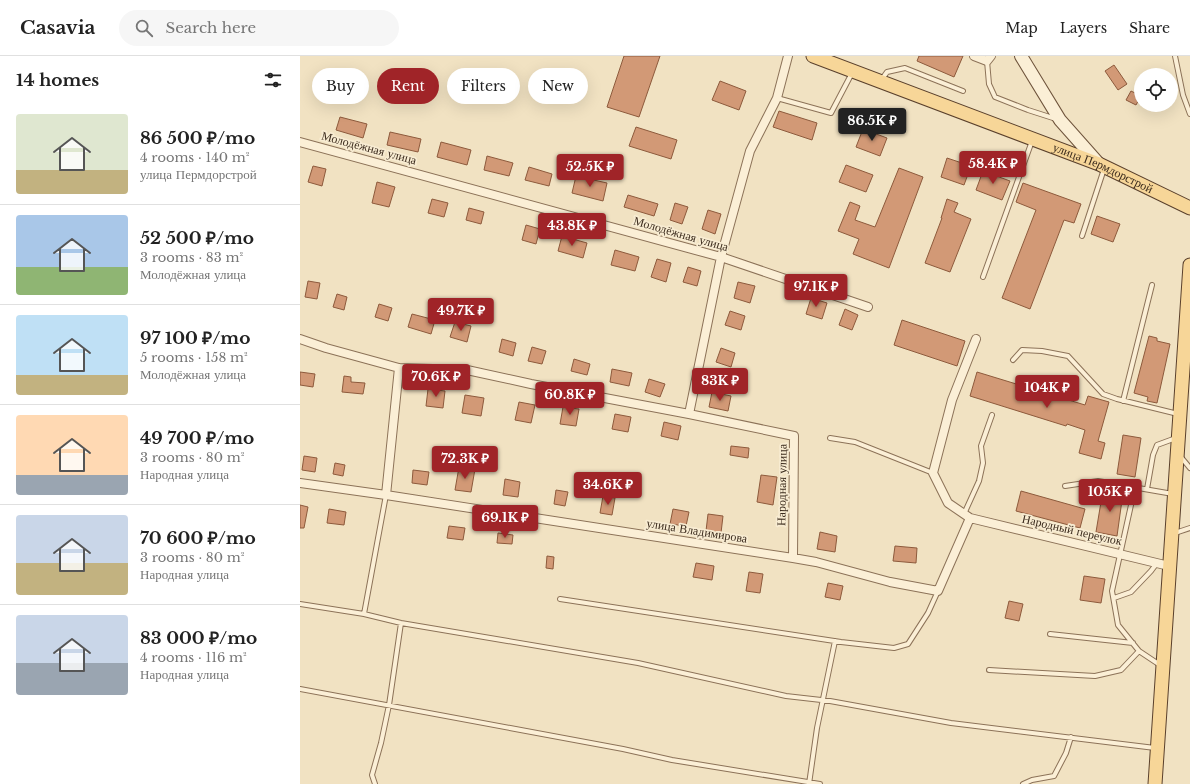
<!DOCTYPE html>
<meta charset="utf-8">
<style>
:root{--surface:#fff;--page:#f6f6f6;--text:#222;--muted:#767676;--line:#e0e0e0;--accent:#a02428}
body{margin:0;font-family:"Libre Baskerville",serif;background:var(--page);color:var(--text);height:100vh;display:flex;flex-direction:column;font-size:15px;white-space:nowrap}
*{box-sizing:border-box;margin:0}
p{font-size:13px;color:var(--muted)}
.icon{flex:none;width:22px;height:22px;fill:none;stroke:currentColor;stroke-width:2;stroke-linecap:round;stroke-linejoin:round}
.map{position:relative;flex:1;overflow:hidden}
.drawer{display:flex;flex-direction:column;background:var(--surface);width:300px}
.drawer>*{flex:none}
.banner{position:absolute;left:12px;top:12px;width:380px;height:36px;display:flex;gap:8px}
.buttons{position:absolute;left:834px;top:12px;display:grid;gap:8px}
.buttons a{display:grid;place-items:center;width:44px;height:44px;border-radius:50%;background:var(--surface);box-shadow:0 4px 16px #0002;font-size:20px}
.price{position:absolute;translate:-50% -34px;padding:0 9px;border-radius:4px;background:var(--accent);color:#fff;font-size:13px;line-height:26px;filter:drop-shadow(0 1px 2px #0008)}
.price::after{content:'';position:absolute;left:50%;top:24px;width:12px;height:9px;margin-left:-6px;background:inherit;clip-path:polygon(0 0,100% 0,50% 100%)}
.price.selected{background:#222;color:#fff}
ul{padding:0;list-style:none}
li{display:flex;align-items:center;gap:12px;height:100px;padding:0 16px}
li+li{border-top:1px solid var(--line)}
li span{display:grid;place-items:center;flex:none;width:112px;height:80px;border-radius:4px;color:#555}
li>.icon{margin-inline-start:auto}
span .icon{width:48px;height:48px;fill:#fffc;stroke-width:1}
li b{font-size:17px}
h2{display:flex;justify-content:space-between;align-items:center;height:48px;padding:0 16px;font-size:17px}
.tag{padding:0 14px;border-radius:18px;background:var(--surface);box-shadow:0 4px 16px #0002;font-size:14px;line-height:36px}
.tag.selected{background:var(--accent);color:#fff}
header{display:flex;align-items:center;gap:24px;box-sizing:border-box;height:56px;padding:0 20px;background:var(--surface);border-bottom:1px solid var(--line)}
header strong{font-size:19px}
nav{display:flex;gap:22px;margin-inline-start:auto;font-size:14px}
.search{width:280px;height:36px;background:var(--page);display:flex;align-items:center;gap:10px;box-sizing:border-box;padding:0 14px;border-radius:22px;color:var(--muted);font-size:15px}
main{display:flex;flex:1;min-height:0}
.map>svg:first-child{display:block}
</style>
<header>
<strong>Casavia</strong>
<div class="search"><svg class="icon" aria-label="search" viewBox="0 0 24 24"><circle cx="10" cy="10" r="6"/><path d="M15 15l6 6"/></svg>Search here</div>
<nav><a>Map</a><a>Layers</a><a>Share</a></nav>
</header>
<main>
<section class="drawer">
<h2>14 homes<svg class="icon" aria-label="filters" viewBox="0 0 24 24"><path d="M4 7h16M4 17h16"/><circle cx="9" cy="7" r="2"/><circle cx="15" cy="17" r="2"/></svg></h2>
<ul>
<li><span style="background:linear-gradient(#dfe7d0 70%,#c2b280 0)"><svg class="icon" aria-label="home" viewBox="0 0 24 24"><path d="M3 11l9-7 9 7M6 9v11h12V9"/></svg></span><div><b>86 500 ₽/mo</b><p>4 rooms · 140 m²</p><p>улица Пермдорстрой</p></div></li>
<li><span style="background:linear-gradient(#a9c7e8 65%,#8fb573 0)"><svg class="icon" aria-label="home" viewBox="0 0 24 24"><path d="M3 11l9-7 9 7M6 9v11h12V9"/></svg></span><div><b>52 500 ₽/mo</b><p>3 rooms · 83 m²</p><p>Молодёжная улица</p></div></li>
<li><span style="background:linear-gradient(#bfe0f5 75%,#c2b280 0)"><svg class="icon" aria-label="home" viewBox="0 0 24 24"><path d="M3 11l9-7 9 7M6 9v11h12V9"/></svg></span><div><b>97 100 ₽/mo</b><p>5 rooms · 158 m²</p><p>Молодёжная улица</p></div></li>
<li><span style="background:linear-gradient(#ffd9b3 75%,#9aa5b1 0)"><svg class="icon" aria-label="home" viewBox="0 0 24 24"><path d="M3 11l9-7 9 7M6 9v11h12V9"/></svg></span><div><b>49 700 ₽/mo</b><p>3 rooms · 80 m²</p><p>Народная улица</p></div></li>
<li><span style="background:linear-gradient(#c9d6e8 60%,#c2b280 0)"><svg class="icon" aria-label="home" viewBox="0 0 24 24"><path d="M3 11l9-7 9 7M6 9v11h12V9"/></svg></span><div><b>70 600 ₽/mo</b><p>3 rooms · 80 m²</p><p>Народная улица</p></div></li>
<li><span style="background:linear-gradient(#c9d6e8 60%,#9aa5b1 0)"><svg class="icon" aria-label="home" viewBox="0 0 24 24"><path d="M3 11l9-7 9 7M6 9v11h12V9"/></svg></span><div><b>83 000 ₽/mo</b><p>4 rooms · 116 m²</p><p>Народная улица</p></div></li>
</ul>
</section>
<div class="map">
<svg width="890" height="728" viewBox="0 0 890 728">
<rect width="100%" height="100%" fill="#f1e2c2"/>
<path fill="#d29976" stroke="#8d5a3c" d="M324,0H360L339,61L307,51Z
M619,0H663L654,21L617,5Z
M814,9L827,28L818,34L805,15Z
M420,25L446,35L439,54L412,44Z
M831,35L841,40L836,49L826,44Z
M479,55L517,67L512,84L473,71Z
M40,61L67,68L63,82L36,74Z
M336,71L377,84L371,103L329,90Z
M563,73L587,82L580,100L556,91Z
M90,76L121,83L118,96L87,89Z
M141,86L171,94L167,109L137,101Z
M187,100L213,107L209,120L184,114Z
M647,102L671,110L664,129L641,121Z
M546,109L573,119L566,136L539,126Z
M13,110L26,113L22,130L8,126Z
M229,111L252,118L249,130L225,124Z
M599,112L623,121L589,212L553,198L559,183L538,175L550,146L560,150L555,164L575,171Z
M683,115L710,125L702,144L676,134Z
M276,120L307,127L303,145L272,137Z
M77,126L95,131L89,151L72,147Z
M723,127L781,148L774,167L764,164L730,253L702,242L736,154L716,146Z
M328,139L358,148L354,160L324,151Z
M132,143L148,147L144,161L128,157Z
M647,143L658,147L654,156L671,163L650,216L625,207L642,162H641Z
M375,147L388,151L382,168L370,164Z
M169,152L184,156L181,168L166,164Z
M408,154L421,158L415,178L402,173Z
M797,160L820,168L813,186L791,178Z
M226,169L240,173L236,188L222,184Z
M262,180L287,187L283,202L258,195Z
M315,194L339,201L335,215L311,209Z
M357,203L371,207L366,226L351,221Z
M388,211L401,215L397,230L383,226Z
M8,225L20,227L17,243L5,241Z
M438,226L455,230L450,247L434,242Z
M37,238L47,241L44,254L33,251Z
M511,242L527,247L522,263L506,258Z
M79,248L92,252L88,265L75,261Z
M545,253L558,259L552,274L539,269Z
M430,255L445,260L441,274L425,269Z
M112,258L135,264L131,278L108,271Z
M602,264L665,285L657,310L594,289Z
M155,266L171,270L167,286L150,281Z
M849,280L857,282V285L870,288L857,347L847,345L848,341L834,337Z
M202,283L216,287L213,300L199,296Z
M232,291L246,295L242,308L228,305Z
M421,292L435,297L431,311L416,306Z
M274,303L290,308L287,319L271,315Z
M312,313L332,317L329,330L310,326Z
M0,316L15,318L13,331L0,329Z
M677,316L785,349L788,340L809,346L798,385L805,387L801,403L779,397L785,374L767,368L766,370L670,340Z
M44,320L51,321V326L65,327L63,338L42,336Z
M349,323L365,328L360,341L345,336Z
M128,333L145,335L143,352L126,350Z
M412,336L431,340L428,355L409,351Z
M165,339L184,342L181,360L162,357Z
M219,346L235,349L231,367L215,364Z
M263,351L279,353L276,370L260,368Z
M315,358L331,361L328,376L312,373Z
M364,366L381,370L378,384L361,380Z
M823,379L841,382L835,421L817,418Z
M431,390L449,392L448,402L430,399Z
M4,400L17,402L15,416L2,414Z
M35,407L45,409L43,420L33,418Z
M159,411L175,413L171,436L155,434Z
M113,414L129,416L127,429L112,427Z
M461,419L477,421L473,449L457,446Z
M205,423L220,426L218,441L203,439Z
M256,434L268,436L265,450L254,448Z
M803,434L823,437L817,480L796,476Z
M721,435L785,453L780,472L716,455Z
M303,440L315,442L312,459L300,457Z
M0,449L8,451L4,472H0Z
M29,453L46,456L44,469L27,467Z
M373,453L389,456L386,470L370,468Z
M408,458L423,460L421,477L406,475Z
M149,470L165,472L163,484L147,482Z
M520,476L537,480L535,496L517,493Z
M198,477L213,479L212,488L197,487Z
M595,490L617,492L616,507L593,505Z
M247,500L254,501L253,513L246,512Z
M396,507L414,510L412,524L393,521Z
M449,516L463,518L460,537L446,535Z
M784,520L805,523L801,547L780,544Z
M528,527L543,530L540,544L525,541Z
M709,545L723,548L719,565L705,562Z"/>
<g fill="none" stroke-linecap="round" stroke-linejoin="round">
<g stroke="#8c7258" stroke-width="6">
<path id="lane" d="M875,0L883,39L890,58
M687,5L689,28L695,41L728,54L756,63
M582,23L587,16L605,12L663,35
M477,42L531,57L552,17
M782,180L804,113
M683,221L732,85
M713,304L722,294L742,295L768,300L803,338L817,343L878,358
M823,345L852,229
M530,382L555,386L633,417
M880,400L890,412
M765,430L798,425L873,438
M835,431L812,535L818,569L839,595L860,609
M847,433L853,399L857,389L876,382
M664,458L679,425L683,407L681,390L692,359
M875,477L890,472
M814,542L831,536L851,515L857,507
M260,543L541,586L594,592L608,588L628,557L638,535
M0,548L64,558L101,567L338,607L486,640L530,645L651,667L855,692
M64,558L86,439
M750,578L833,587
M689,614L795,620L821,614L839,595
M0,633L323,693L372,704L520,728
M75,728L72,719L81,687L89,649L101,567
M509,728L517,672L535,585
M723,728L732,724L754,720L766,697L771,681"/>
</g>
<g stroke="#8c7258" stroke-width="10">
<path id="street" d="M674,0L687,5L691,0
M0,86L421,201L568,251
M0,283L26,292L99,312L167,314L231,328L389,358L494,380L493,502
M676,283L652,344L633,417L648,447L670,462L869,510
M389,358L421,201L450,95L477,42L488,0
M0,427L86,439L493,502L516,506L590,526L638,535L670,462
M86,439L99,312"/>
</g>
<g stroke="#6e533b" stroke-width="14">
<path id="secondary" d="M721,0L760,64L799,108"/>
</g>
<g stroke="#5a402c" stroke-width="15">
<g id="primary">
<path id="s1" d="M513,0L799,108L890,152"/>
<path d="M855,728L890,209"/>
</g>
</g>
<use href="#lane" stroke="#fbefd6" stroke-width="4"/>
<use href="#street" stroke="#fbefd6" stroke-width="8"/>
<use href="#secondary" stroke="#fbefd6" stroke-width="12"/>
<use href="#primary" stroke="#f7d698" stroke-width="13"/>
</g>
<g text-anchor="middle" stroke-width="3.5" stroke-linejoin="round" paint-order="stroke">
<g font-size="12" fill="#3b2b1d" stroke="#f8ecd2">
<text transform="translate(69 92) rotate(15)" y="4">Молодёжная улица</text>
<text dy="4" stroke="none"><textPath href="#s1" startOffset="311">улица Пермдорстрой</textPath></text>
<text transform="translate(381 178) rotate(16)" y="4">Молодёжная улица</text>
<text transform="translate(482 429) rotate(-89)" y="4">Народная улица</text>
<text transform="translate(772 474) rotate(13)" y="4">Народный переулок</text>
<text transform="translate(397 475) rotate(9)" y="4">улица Владимирова</text>
</g>
</g>
</svg>
<div class="buttons">
<a><svg class="icon" aria-label="locate" viewBox="0 0 24 24"><circle cx="12" cy="12" r="6"/><path d="M12 2v4M12 18v4M2 12h4M18 12h4"/></svg></a>
</div>
<b class="price selected" style="left:572px;top:86px">86.5K ₽</b>
<b class="price" style="left:693px;top:129px">58.4K ₽</b>
<b class="price" style="left:290px;top:132px">52.5K ₽</b>
<b class="price" style="left:272px;top:191px">43.8K ₽</b>
<b class="price" style="left:516px;top:252px">97.1K ₽</b>
<b class="price" style="left:161px;top:276px">49.7K ₽</b>
<b class="price" style="left:136px;top:342px">70.6K ₽</b>
<b class="price" style="left:420px;top:346px">83K ₽</b>
<b class="price" style="left:747px;top:353px">104K ₽</b>
<b class="price" style="left:270px;top:360px">60.8K ₽</b>
<b class="price" style="left:165px;top:424px">72.3K ₽</b>
<b class="price" style="left:308px;top:450px">34.6K ₽</b>
<b class="price" style="left:810px;top:457px">105K ₽</b>
<b class="price" style="left:205px;top:483px">69.1K ₽</b>
<div class="banner">
<a class="tag">Buy</a>
<a class="tag selected">Rent</a>
<a class="tag">Filters</a>
<a class="tag">New</a>
</div>
</div>
</main>
